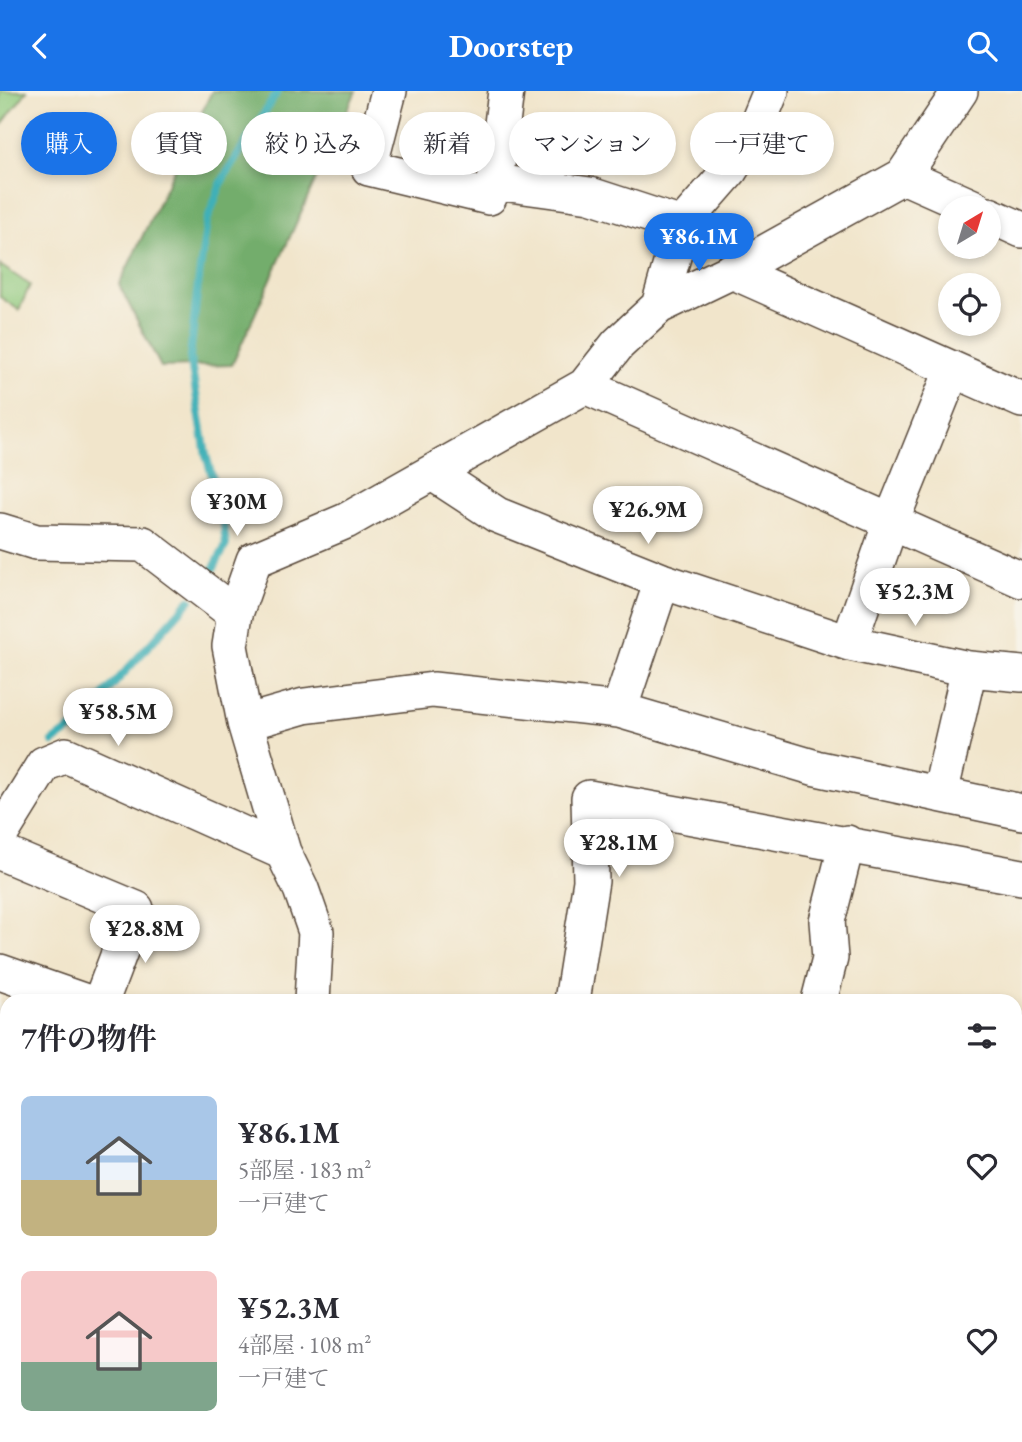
<!DOCTYPE html>
<html lang="ja">
<meta charset="utf-8">
<style>
:root{--surface:#fff;--page:#f2f2f3;--text:#2b2b33;--muted:#7c7c81;--accent:#1a73e8}
body{margin:0;font-family:"EB Garamond","Noto Serif JP",serif;background:var(--page);color:var(--text);height:100vh;display:flex;flex-direction:column;font-size:26px;white-space:nowrap}
*{box-sizing:border-box;margin:0}
p{font-size:23px;color:var(--muted)}
.icon{flex:none;width:38px;height:38px;fill:none;stroke:currentColor;stroke-width:2;stroke-linecap:round;stroke-linejoin:round}
.map{position:relative;flex:1;overflow:hidden}
.sheet{position:absolute;left:0px;top:903px;width:1022px;height:448px;display:flex;flex-direction:column;background:var(--surface);border-radius:21px 21px 0 0;box-shadow:0 4px 10px #0003}
.sheet>*{flex:none}
.guide{position:absolute;left:21px;top:21px;width:980px;height:63px;display:flex;gap:14px}
.needle{width:46px;rotate:38deg}
.controls{position:absolute;left:938px;top:105px;display:grid;gap:14px}
.controls a{display:grid;place-items:center;width:63px;height:63px;border-radius:50%;background:var(--surface);box-shadow:0 4px 10px #0003;font-size:35px}
.price{position:absolute;translate:-50% -60px;padding:0 16px;border-radius:24px;background:#fff;color:#222;font-size:23px;line-height:46px;filter:drop-shadow(0 2px 4px #0008)}
.price::after{content:'';position:absolute;left:50%;top:42px;width:21px;height:16px;margin-left:-10px;background:inherit;clip-path:polygon(0 0,100% 0,50% 100%)}
.price.active{background:var(--accent);color:#fff}
ul{padding:0;list-style:none}
li{display:flex;align-items:center;gap:21px;height:175px;padding:0 21px}
li span{display:grid;place-items:center;flex:none;width:196px;height:140px;border-radius:10px;color:#555}
li>.icon{margin-inline-start:auto}
span .icon{width:84px;height:84px;fill:#fffc;stroke-width:1}
li b{font-size:30px}
h2{display:flex;justify-content:space-between;align-items:center;height:84px;padding:0 21px;font-size:30px}
.pill{padding:0 24px;border-radius:32px;background:var(--surface);box-shadow:0 4px 10px #0003;font-size:24px;line-height:63px}
.pill.active{background:var(--accent);color:#fff}
header{display:flex;justify-content:space-between;align-items:center;height:91px;padding:0 21px;background:var(--accent);color:#fff;font-size:32px;font-weight:700}
.map>svg:first-child{display:block}
</style>
<header><svg class="icon" aria-label="back" viewBox="0 0 24 24"><path d="M15 5l-7 7 7 7"/></svg>Doorstep<svg class="icon" aria-label="search" viewBox="0 0 24 24"><circle cx="10" cy="10" r="6"/><path d="M15 15l6 6"/></svg></header>
<div class="map">
<svg width="1022" height="1351" viewBox="0 0 1022 1351">
<rect width="100%" height="100%" fill="#f7f3e8"/>
<filter id="ink" filterUnits="userSpaceOnUse"><feTurbulence type="fractalNoise" baseFrequency=".0143" numOctaves="2"/><feDisplacementMap in="SourceGraphic" scale="14" xChannelSelector="R" yChannelSelector="G"/><feConvolveMatrix kernelMatrix="1 2 1 2 8 2 1 2 1" color-interpolation-filters="sRGB"/></filter>
<filter id="wash" filterUnits="userSpaceOnUse"><feTurbulence type="fractalNoise" baseFrequency=".00686" numOctaves="4" result="noise"/><feDisplacementMap in="SourceGraphic" scale="28" xChannelSelector="R" yChannelSelector="G"/><feGaussianBlur stdDeviation="1.57" result="paint"/><feColorMatrix in="noise" values="0 0 0 0 0 0 0 0 0 0 0 0 0 0 0 0 0 1.4 0 .05"/><feComposite in="paint" operator="in"/></filter>
<g filter="url(#wash)">
<rect width="100%" height="100%" fill="#f1e5cb"/>
<path fill="#f7cfd3" d="M1015,949L1022,951V1351H664L661,1344H1015Z"/>
<path fill="#8fc97d" stroke="#657a4e" stroke-width="2" d="M0,0H27L0,36Z
M0,174L30,194L19,219L0,206Z"/>
<path fill="#73ad6c" stroke="#576c45" stroke-width="2" d="M212,0H356L232,274L161,276L119,194Z"/>
<g fill="none" stroke-linecap="round" stroke-linejoin="round">
<path stroke="#3fb0b7" stroke-width="8" d="M207,490L226,454L222,420L206,364L190,266L198,193L207,130L214,111L223,88L278,0
M53,651L78,633L190,509"/>
</g>
<g id="blocks">
<path fill="#f1a593" d="M1015,1317L1022,1319V1351L945,1350L948,1344H1015Z
M663,1344H692L690,1351Z
M713,1344H745L742,1351H729Z
M910,1344H938L935,1351H919L920,1348Z"/>
</g>
</g>
<g filter="url(#ink)">
<use href="#blocks" fill-opacity="0" stroke="#564638" stroke-width="2"/>
<g fill="none" stroke-linecap="round" stroke-linejoin="round">
<g stroke="#564638" stroke-width="38">
<path id="minor" d="M389,0L369,77L489,106L495,91L506,0
M903,85L975,117
M495,91L590,104L682,134
M989,124L1022,139
M732,180L1022,309
M659,215L682,134L730,79L755,39L771,0
M585,295L1022,489
M433,382L497,424L662,490L849,552L969,578L1022,583
M0,440L36,451L143,453L235,523
M849,552L891,431L952,280
M619,619L662,490
M245,632L304,615L433,599L619,619L816,677L1022,721
M940,703L969,578
M0,744L44,673L66,664L283,761
M0,761L136,818L101,910
M0,881L83,910
M312,910L316,841L301,798L283,761L245,632L230,555L235,523L254,469L346,430L585,295L618,253L659,215L732,180L903,85L960,0
M572,910L591,790L589,707L1022,786
M819,910L830,867L827,830L847,752
M1015,942L1022,943
M0,1072L7,1058
M0,1172L7,1173
M258,1351L259,1344"/>
</g>
<use href="#minor" stroke="#fff" stroke-width="35"/>
</g>
</g>
</svg>
<div class="controls">
<a><svg class="needle" viewBox="-14 -14 28 28"><path d="M0-13l5 13h-10z" fill="#e53935"/><path d="M0 13l5-13h-10z" fill="#7c7c81"/></svg></a>
<a><svg class="icon" aria-label="locate" viewBox="0 0 24 24"><circle cx="12" cy="12" r="6"/><path d="M12 2v4M12 18v4M2 12h4M18 12h4"/></svg></a>
</div>
<b class="price active" style="left:699px;top:182px">¥86.1M</b>
<b class="price" style="left:237px;top:447px">¥30M</b>
<b class="price" style="left:648px;top:455px">¥26.9M</b>
<b class="price" style="left:915px;top:537px">¥52.3M</b>
<b class="price" style="left:118px;top:657px">¥58.5M</b>
<b class="price" style="left:619px;top:788px">¥28.1M</b>
<b class="price" style="left:145px;top:874px">¥28.8M</b>
<div class="guide">
<a class="pill active">購入</a>
<a class="pill">賃貸</a>
<a class="pill">絞り込み</a>
<a class="pill">新着</a>
<a class="pill">マンション</a>
<a class="pill">一戸建て</a>
</div>
<section class="sheet">
<h2>7件の物件<svg class="icon" aria-label="filters" viewBox="0 0 24 24"><path d="M4 7h16M4 17h16"/><circle cx="9" cy="7" r="2"/><circle cx="15" cy="17" r="2"/></svg></h2>
<ul>
<li><span style="background:linear-gradient(#a9c7e8 60%,#c2b280 0)"><svg class="icon" aria-label="home" viewBox="0 0 24 24"><path d="M3 11l9-7 9 7M6 9v11h12V9"/></svg></span><div><b>¥86.1M</b><p>5部屋 · 183 m²</p><p>一戸建て</p></div><svg class="icon" aria-label="heart" viewBox="0 0 24 24"><path d="M12 20l-8-8c-3-5 5-10 8-4 3-6 11-1 8 4z"/></svg></li>
<li><span style="background:linear-gradient(#f6c9c9 65%,#7fa58c 0)"><svg class="icon" aria-label="home" viewBox="0 0 24 24"><path d="M3 11l9-7 9 7M6 9v11h12V9"/></svg></span><div><b>¥52.3M</b><p>4部屋 · 108 m²</p><p>一戸建て</p></div><svg class="icon" aria-label="heart" viewBox="0 0 24 24"><path d="M12 20l-8-8c-3-5 5-10 8-4 3-6 11-1 8 4z"/></svg></li>
</ul>
</section>
</div>
